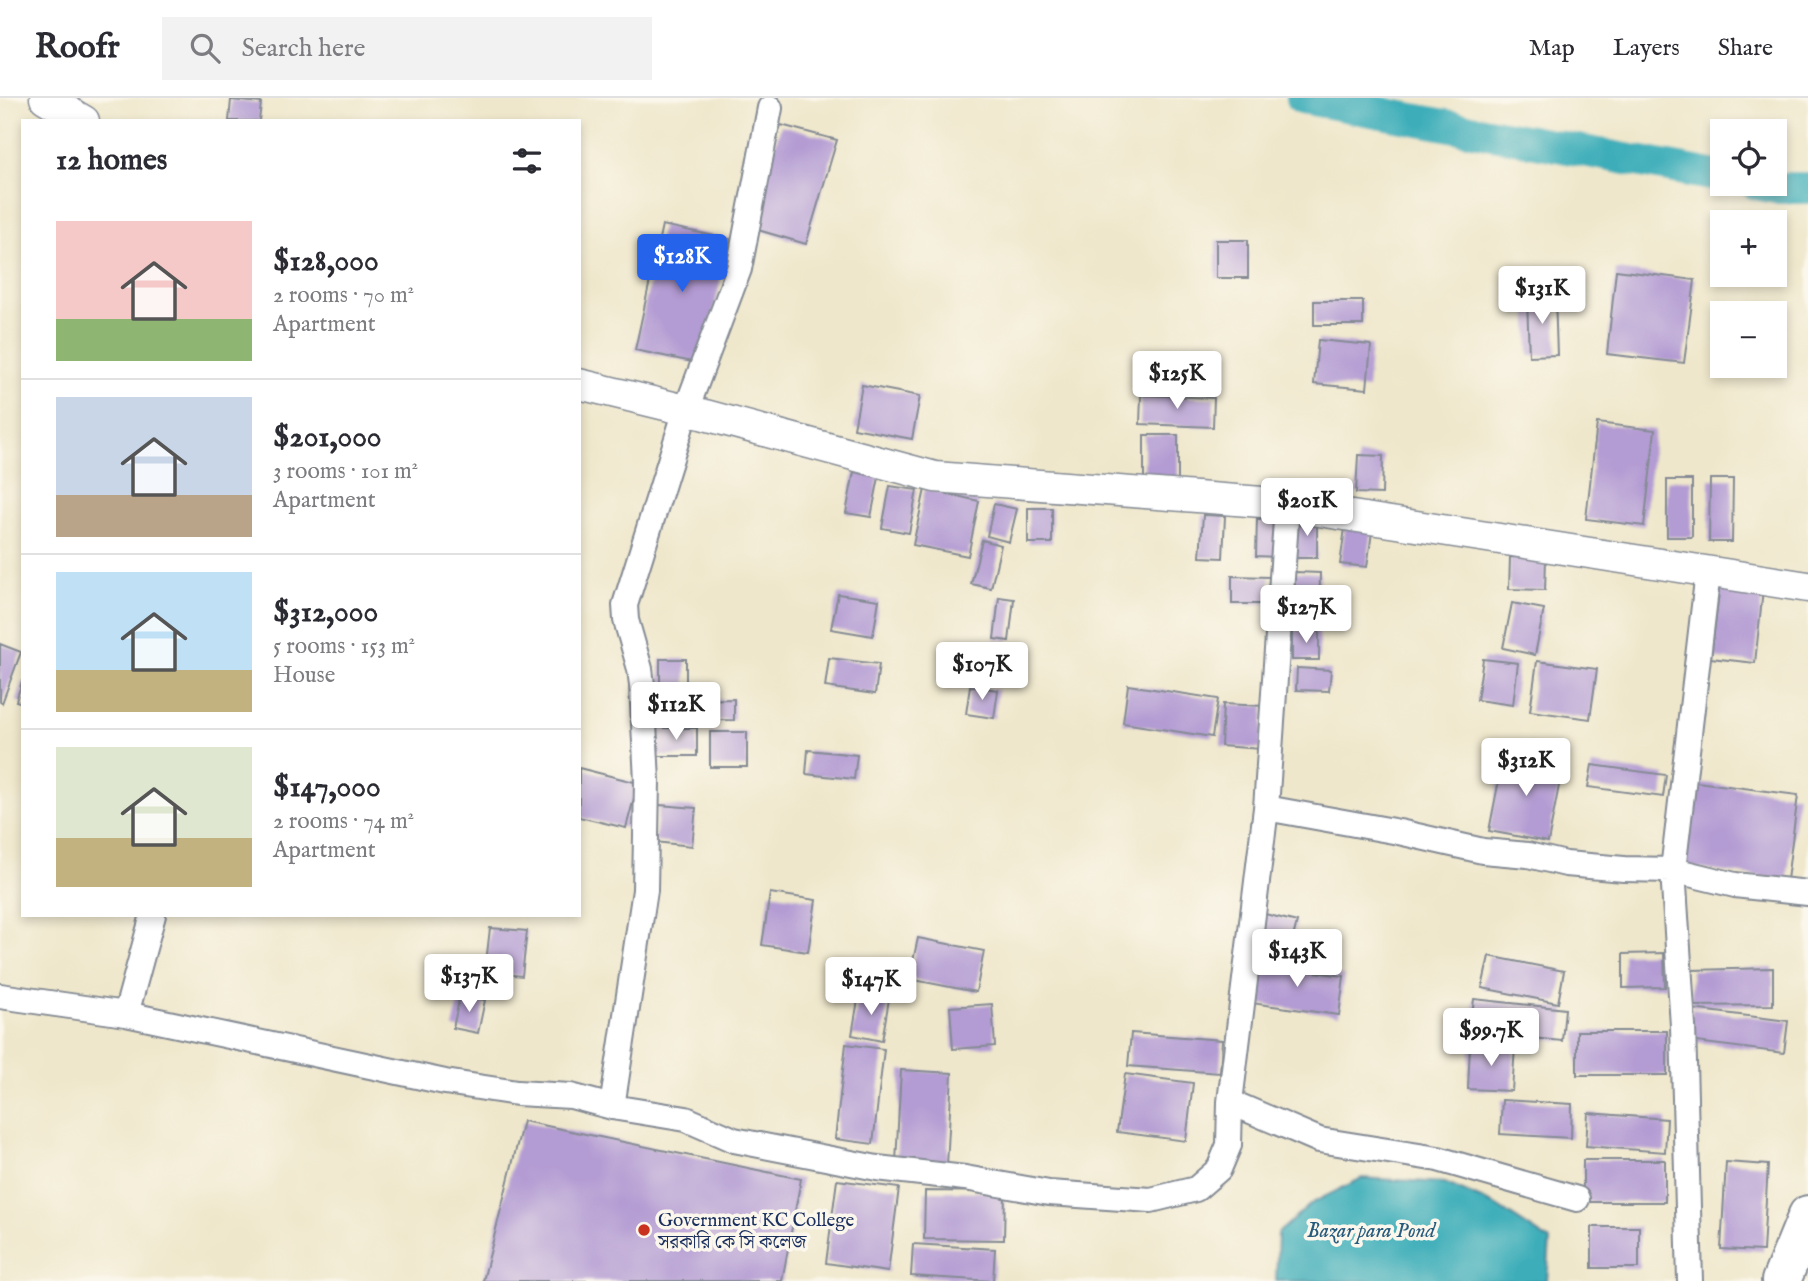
<!DOCTYPE html>
<meta charset="utf-8">
<style>
:root{--surface:#fff;--page:#f2f2f3;--text:#2b2b33;--muted:#7c7c81;--line:#e1e1e2;--accent:#2563eb}
body{margin:0;font-family:"IM FELL English","Noto Serif Bengali",serif;background:var(--page);color:var(--text);height:100vh;display:flex;flex-direction:column;font-size:26px;white-space:nowrap}
*{box-sizing:border-box;margin:0}
p{font-size:23px;color:var(--muted)}
.icon{flex:none;width:38px;height:38px;fill:none;stroke:currentColor;stroke-width:2;stroke-linecap:round;stroke-linejoin:round}
.map{position:relative;flex:1;overflow:hidden}
.panel{position:absolute;left:21px;top:21px;width:560px;height:798px;display:flex;flex-direction:column;background:var(--surface);border-radius:0px;box-shadow:0 4px 10px #0003}
.panel>*{flex:none}
.tools{position:absolute;left:1710px;top:21px;display:grid;gap:14px}
.tools a{display:grid;place-items:center;width:77px;height:77px;border-radius:0px;background:var(--surface);box-shadow:0 4px 10px #0003;font-size:35px}
.price{position:absolute;translate:-50% -60px;padding:0 16px;border-radius:7px;background:#fff;color:#222;font-size:23px;line-height:46px;filter:drop-shadow(0 2px 4px #0008)}
.price::after{content:'';position:absolute;left:50%;top:42px;width:21px;height:16px;margin-left:-10px;background:inherit;clip-path:polygon(0 0,100% 0,50% 100%)}
.price.on{background:var(--accent);color:#fff}
ul{padding:0;list-style:none}
li{display:flex;align-items:center;gap:21px;height:175px;padding:0 35px}
li+li{border-top:2px solid var(--line)}
li span{display:grid;place-items:center;flex:none;width:196px;height:140px;border-radius:0px;color:#555}
li>.icon{margin-inline-start:auto}
span .icon{width:84px;height:84px;fill:#fffc;stroke-width:1}
li b{font-size:30px}
h2{display:flex;justify-content:space-between;align-items:center;height:84px;padding:0 35px;font-size:30px}
header{display:flex;align-items:center;gap:42px;box-sizing:border-box;height:98px;padding:0 35px;background:var(--surface);border-bottom:2px solid var(--line)}
header strong{font-size:33px}
nav{display:flex;gap:38px;margin-inline-start:auto;font-size:24px}
.search{width:490px;height:63px;background:var(--page);display:flex;align-items:center;gap:18px;box-sizing:border-box;padding:0 24px;border-radius:0px;color:var(--muted);font-size:26px}
.map>svg:first-child{display:block}
</style>
<header>
<strong>Roofr</strong>
<div class="search"><svg class="icon" aria-label="search" viewBox="0 0 24 24"><circle cx="10" cy="10" r="6"/><path d="M15 15l6 6"/></svg>Search here</div>
<nav><a>Map</a><a>Layers</a><a>Share</a></nav>
</header>
<div class="map">
<svg width="1808" height="1183" viewBox="0 0 1808 1183">
<rect width="100%" height="100%" fill="#fbf7ec"/>
<filter id="ink" filterUnits="userSpaceOnUse"><feTurbulence type="fractalNoise" baseFrequency=".0143" numOctaves="2"/><feDisplacementMap in="SourceGraphic" scale="14" xChannelSelector="R" yChannelSelector="G"/><feConvolveMatrix kernelMatrix="1 2 1 2 8 2 1 2 1" color-interpolation-filters="sRGB"/></filter>
<filter id="wash" filterUnits="userSpaceOnUse"><feTurbulence type="fractalNoise" baseFrequency=".00686" numOctaves="4" result="noise"/><feDisplacementMap in="SourceGraphic" scale="28" xChannelSelector="R" yChannelSelector="G"/><feGaussianBlur stdDeviation="1.57" result="paint"/><feColorMatrix in="noise" values="0 0 0 0 0 0 0 0 0 0 0 0 0 0 0 0 0 1.4 0 .05"/><feComposite in="paint" operator="in"/></filter>
<g filter="url(#wash)">
<rect width="100%" height="100%" fill="#efe7cb"/>
<path fill="#3eaeb9" stroke="#2c6e8c" stroke-width="2" d="M1362,1080L1445,1085L1495,1107L1550,1143L1547,1183H1276L1278,1135L1312,1105Z"/>
<g fill="none" stroke-linecap="round" stroke-linejoin="round">
<path stroke="#3eaeb9" stroke-width="32" d="M1302,0L1722,79
M1756,86L1776,90H1808"/>
</g>
<g id="blocks">
<path fill="#b39bd3" d="M231,2L261,5L259,23H229Z
M781,27L837,42L806,146L751,130Z
M662,127L730,141L702,266L635,252Z
M1216,142H1248V180H1216Z
M1616,172L1695,182L1684,265L1607,256Z
M1555,198L1557,257L1529,258L1527,200Z
M1314,203H1363V227H1314Z
M1318,242L1371,247L1367,291L1314,286Z
M862,287L920,298L912,341L854,330Z
M1141,297L1214,300L1213,329L1140,326Z
M1597,325L1655,332L1644,428L1586,421Z
M1144,337H1178V389H1144Z
M1358,357L1383,358L1382,396L1356,395Z
M854,374L879,379L871,419L846,415Z
M1710,381H1733L1732,444H1709Z
M1667,382H1692V439H1667Z
M890,388L917,392L909,435L882,430Z
M925,391L979,403L968,458L913,447Z
M994,406L1017,411L1009,444L987,438Z
M1028,410H1052V445H1028Z
M1203,417L1225,418L1223,460L1200,459Z
M1296,420H1317V460H1296Z
M1257,421L1278,422L1277,459L1256,458Z
M1346,423L1373,427L1367,469L1340,466Z
M982,442L1001,447L991,490L971,486Z
M1510,459L1546,460L1545,492L1509,491Z
M1295,474L1320,475L1319,528L1293,527Z
M1232,478L1270,479V506H1232Z
M1720,486L1763,491L1755,565L1711,560Z
M838,496L879,502L873,538L831,531Z
M999,499L1014,501L1009,543L994,541Z
M1512,505L1544,511L1535,557L1503,550Z
M1292,532H1319V562H1292Z
M0,546L21,554L2,605L0,604Z
M829,560L879,566L875,596L825,589Z
M660,561H686V623H660Z
M1483,561L1518,565L1513,607L1477,602Z
M1537,563L1597,571L1590,621L1530,613Z
M1297,570L1331,572L1329,593L1296,592Z
M22,583H23V605L16,603Z
M1128,587L1218,601L1212,639L1123,625Z
M970,588L998,592L994,620L966,616Z
M734,601V622L695,623L694,602Z
M1223,606L1264,608L1261,651L1221,648Z
M655,630H697V658H655Z
M710,634H747V669H710Z
M808,652L857,657L854,681L806,676Z
M1504,656L1563,667L1548,744L1489,733Z
M1592,667L1666,677L1663,699L1588,689Z
M579,670L638,685L626,730L579,719Z
M1689,683L1798,697L1787,782L1678,768Z
M659,707L696,710L692,748L655,744Z
M770,795L816,802L808,854L762,847Z
M1265,816L1297,824L1288,858L1256,851Z
M490,830L527,833L522,878L485,874Z
M918,840L984,853L976,894L909,881Z
M1664,855L1665,889L1623,890V856Z
M1489,858L1564,873L1558,905L1482,890Z
M1256,866L1344,878L1339,917L1251,905Z
M1773,870V907L1692,908L1691,872Z
M859,896L889,901L882,943L852,937Z
M460,897L485,902L478,935L453,930Z
M1474,901L1565,911L1562,943L1470,934Z
M992,906L995,948L953,951L950,909Z
M1692,911L1788,923L1784,955L1688,943Z
M1577,933H1667V977H1577Z
M1131,935L1222,942L1220,975L1128,968Z
M846,946L884,951L873,1046L835,1041Z
M1470,947L1515,949L1512,993L1468,991Z
M901,972L952,975L947,1068L896,1064Z
M1125,976L1193,985L1186,1043L1117,1034Z
M1502,1002L1572,1006L1571,1040L1500,1036Z
M1588,1015L1667,1021L1665,1054L1586,1048Z
M523,1023L801,1081L782,1183H483Z
M1583,1062H1665V1104H1583Z
M1726,1064L1768,1067L1763,1153L1721,1151Z
M837,1082L899,1090L888,1174L826,1165Z
M925,1093L1005,1094L1004,1142L924,1141Z
M1592,1129H1639V1170H1592Z
M913,1146L995,1151L993,1183L911,1178Z"/>
</g>
</g>
<g filter="url(#ink)">
<use href="#blocks" fill-opacity="0" stroke="#858b94" stroke-width="2"/>
<g fill="none" stroke-linecap="round" stroke-linejoin="round">
<g stroke="#858b94" stroke-width="28">
<path id="minor" d="M770,10L739,171L686,312L625,507L626,522L640,571L642,587L647,683L645,792L612,1009L686,1021L734,1042L877,1070L965,1080L1049,1095L1151,1102L1196,1091L1219,1071L1229,1047L1230,1004
M1287,408L1266,710L1230,1004L1319,1042L1438,1061L1577,1101
M1266,710L1399,734L1483,753L1528,757L1566,766L1624,771L1673,772L1735,787L1808,795
M0,898L126,916L445,984L517,995L571,998L612,1009
M126,916L153,817
M1690,1183L1683,928L1673,772L1708,474"/>
</g>
<g stroke="#858b94" stroke-width="33">
<path id="tertiary" d="M45,0L84,23
M579,286L694,314L935,379L1262,404L1808,489"/>
</g>
<g stroke="#858b94" stroke-width="42">
<path id="trunk" d="M1781,1183L1808,1117"/>
</g>
<use href="#minor" stroke="#fff" stroke-width="24"/>
<use href="#tertiary" stroke="#fff" stroke-width="30"/>
<use href="#trunk" stroke="#fff" stroke-width="38"/>
</g>
</g>
<circle fill="#c8321e" stroke="#fbf7ec" stroke-width="2.5" cx="644" cy="1132" r="7"/>
<g text-anchor="middle" stroke-width="7" stroke-linejoin="round" paint-order="stroke">
<g font-size="19" fill="#1b2f5e" stroke="#fbf7ec" text-anchor="start">
<text x="658" y="1128">Government KC College<tspan x="658" dy="22">সরকারি কে সি কলেজ</tspan></text>
</g>
<g font-size="21" font-style="italic" fill="#275b7e" stroke="#fbf7ec">
<text x="1371" y="1139">Bazar para Pond</text>
</g>
</g>
</svg>
<div class="tools">
<a><svg class="icon" aria-label="locate" viewBox="0 0 24 24"><circle cx="12" cy="12" r="6"/><path d="M12 2v4M12 18v4M2 12h4M18 12h4"/></svg></a>
<a>+</a>
<a>−</a>
</div>
<b class="price on" style="left:682px;top:196px">$128K</b>
<b class="price" style="left:1542px;top:228px">$131K</b>
<b class="price" style="left:1177px;top:313px">$125K</b>
<b class="price" style="left:1307px;top:440px">$201K</b>
<b class="price" style="left:1306px;top:547px">$127K</b>
<b class="price" style="left:982px;top:604px">$107K</b>
<b class="price" style="left:676px;top:644px">$112K</b>
<b class="price" style="left:1526px;top:700px">$312K</b>
<b class="price" style="left:1297px;top:891px">$143K</b>
<b class="price" style="left:469px;top:916px">$137K</b>
<b class="price" style="left:871px;top:919px">$147K</b>
<b class="price" style="left:1491px;top:970px">$99.7K</b>
<section class="panel">
<h2>12 homes<svg class="icon" aria-label="filters" viewBox="0 0 24 24"><path d="M4 7h16M4 17h16"/><circle cx="9" cy="7" r="2"/><circle cx="15" cy="17" r="2"/></svg></h2>
<ul>
<li><span style="background:linear-gradient(#f6c9c9 70%,#8fb573 0)"><svg class="icon" aria-label="home" viewBox="0 0 24 24"><path d="M3 11l9-7 9 7M6 9v11h12V9"/></svg></span><div><b>$128,000</b><p>2 rooms · 70 m²</p><p>Apartment</p></div></li>
<li><span style="background:linear-gradient(#c9d6e8 70%,#b9a48a 0)"><svg class="icon" aria-label="home" viewBox="0 0 24 24"><path d="M3 11l9-7 9 7M6 9v11h12V9"/></svg></span><div><b>$201,000</b><p>3 rooms · 101 m²</p><p>Apartment</p></div></li>
<li><span style="background:linear-gradient(#bfe0f5 70%,#c2b280 0)"><svg class="icon" aria-label="home" viewBox="0 0 24 24"><path d="M3 11l9-7 9 7M6 9v11h12V9"/></svg></span><div><b>$312,000</b><p>5 rooms · 153 m²</p><p>House</p></div></li>
<li><span style="background:linear-gradient(#dfe7d0 65%,#c2b280 0)"><svg class="icon" aria-label="home" viewBox="0 0 24 24"><path d="M3 11l9-7 9 7M6 9v11h12V9"/></svg></span><div><b>$147,000</b><p>2 rooms · 74 m²</p><p>Apartment</p></div></li>
</ul>
</section>
</div>
